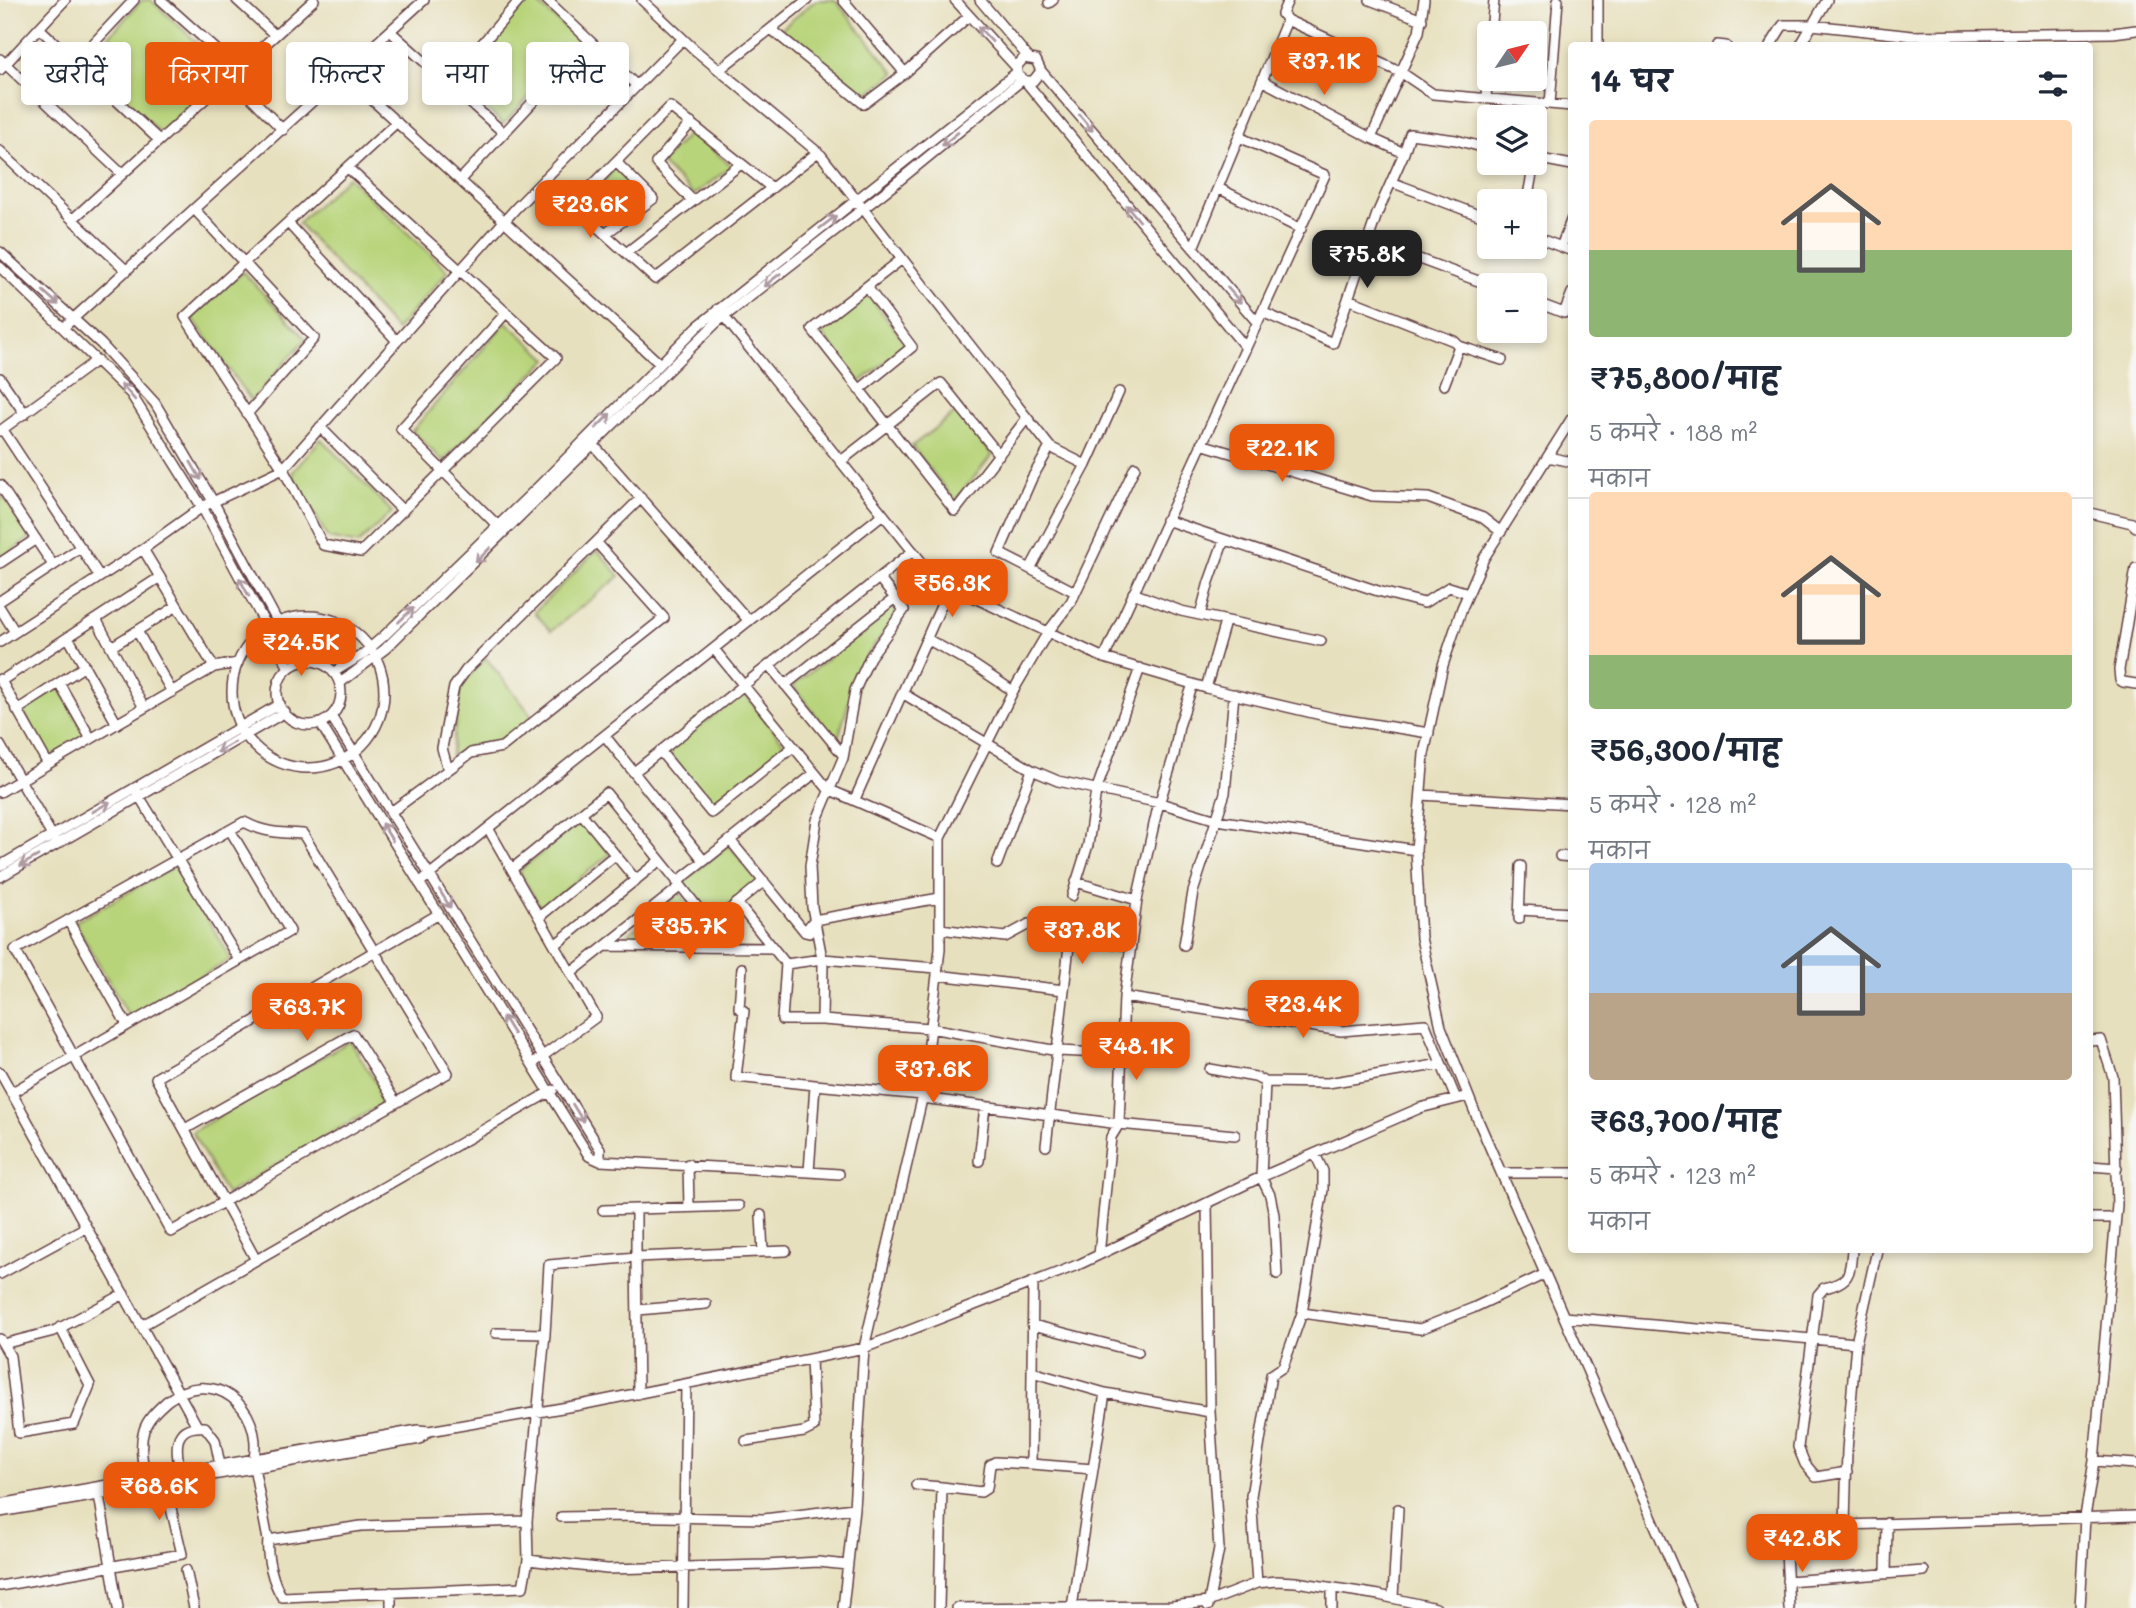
<!DOCTYPE html>
<html lang="hi">
<meta charset="utf-8">
<style>
:root{--surface:#fff;--page:#f6f6f7;--text:#1f2937;--muted:#747a83;--line:#e0e1e3;--accent:#ea580c}
body{margin:0;font-family:Mali,"Playpen Sans Deva",sans-serif;background:var(--page);color:var(--text);height:100vh;display:flex;flex-direction:column;font-size:26px;white-space:nowrap}
*{box-sizing:border-box;margin:0}
p{font-size:23px;color:var(--muted)}
.icon{flex:none;width:38px;height:38px;fill:none;stroke:currentColor;stroke-width:2;stroke-linecap:round;stroke-linejoin:round}
.map{position:relative;flex:1;overflow:hidden}
.panel{position:absolute;left:1568px;top:42px;width:525px;height:1211px;display:flex;flex-direction:column;background:var(--surface);border-radius:7px;box-shadow:0 4px 10px #0003}
.panel>*{flex:none}
.banner{position:absolute;left:21px;top:42px;width:665px;height:63px;display:flex;gap:14px}
.needle{width:46px;rotate:55deg}
.tools{position:absolute;left:1477px;top:21px;display:grid;gap:14px}
.tools a{display:grid;place-items:center;width:70px;height:70px;border-radius:7px;background:var(--surface);box-shadow:0 4px 10px #0003;font-size:35px}
.price{position:absolute;translate:-50% -60px;padding:0 16px;border-radius:14px;background:var(--accent);color:#fff;font-size:23px;line-height:46px;filter:drop-shadow(0 2px 4px #0008)}
.price::after{content:'';position:absolute;left:50%;top:42px;width:21px;height:16px;margin-left:-10px;background:inherit;clip-path:polygon(0 0,100% 0,50% 100%)}
.price.selected{background:#222;color:#fff}
ul{padding:0;list-style:none}
li{display:grid;align-content:center;gap:14px;height:371px;padding:0 21px}
li+li{border-top:2px solid var(--line)}
li span{display:grid;place-items:center;height:217px;border-radius:7px;color:#555}
li>.icon{margin-inline-start:auto}
span .icon{width:126px;height:126px;fill:#fffc;stroke-width:1}
li b{font-size:30px}
h2{display:flex;justify-content:space-between;align-items:center;height:84px;padding:0 21px;font-size:30px}
.chip{padding:0 24px;border-radius:7px;background:var(--surface);box-shadow:0 4px 10px #0003;font-size:24px;line-height:63px}
.chip.selected{background:var(--accent);color:#fff}
.map>svg:first-child{display:block}
</style>
<div class="map">
<svg width="2136" height="1608" viewBox="0 0 2136 1608">
<rect width="100%" height="100%" fill="#f6f6f2"/>
<filter id="ink" filterUnits="userSpaceOnUse"><feTurbulence type="fractalNoise" baseFrequency=".0143" numOctaves="2"/><feDisplacementMap in="SourceGraphic" scale="14" xChannelSelector="R" yChannelSelector="G"/><feConvolveMatrix kernelMatrix="1 2 1 2 8 2 1 2 1" color-interpolation-filters="sRGB"/></filter>
<filter id="wash" filterUnits="userSpaceOnUse"><feTurbulence type="fractalNoise" baseFrequency=".00686" numOctaves="4" result="noise"/><feDisplacementMap in="SourceGraphic" scale="28" xChannelSelector="R" yChannelSelector="G"/><feGaussianBlur stdDeviation="1.57" result="paint"/><feColorMatrix in="noise" values="0 0 0 0 0 0 0 0 0 0 0 0 0 0 0 0 0 1.4 0 .05"/><feComposite in="paint" operator="in"/></filter>
<g filter="url(#wash)">
<rect width="100%" height="100%" fill="#e7e0be"/>
<path fill="#b8d47a" stroke="#817a52" stroke-width="2" d="M142,0H151L228,71L160,133L86,62Z
M529,0H534L582,43L503,124L453,78L483,50Z
M816,0H835L895,73L864,96L780,30Z
M690,132L732,166L694,195L661,163Z
M616,168L648,198L609,227L582,203Z
M348,177L448,271L396,330L298,223Z
M243,272L306,339L251,401L192,317Z
M866,292L907,345L860,382L819,329Z
M506,322L548,359L443,461L412,431Z
M958,411L992,455L955,501L912,446Z
M321,439L392,512L358,544L328,538L292,473Z
M4,497L30,538L0,558V500Z
M597,550L620,576L551,631L534,612Z
M893,606L897,614L859,667L837,742L793,686Z
M486,658L533,717L498,744L467,747L451,756L461,685Z
M59,686L86,736L49,758L22,710Z
M743,692L786,746L712,807L668,752Z
M582,820L610,854L541,909L519,871Z
M729,845L758,882L711,919L682,882Z
M176,866L231,959L130,1018L75,922Z
M680,893L719,942H618Z
M350,1041L387,1101L226,1194L192,1132Z"/>
</g>
<g filter="url(#ink)">
<g fill="none" stroke-linecap="round" stroke-linejoin="round">
<g stroke="#623c41" stroke-width="12">
<path id="minor" d="M161,0L238,69
M237,0L275,35
M547,0L637,86
M642,0L695,50L821,155L1050,447L1032,478L999,553L1075,592
M843,0L905,73
M955,0L1016,67
M980,0L1028,57
M1288,0L1282,14L1287,20L1402,73L1433,94L1572,106
M1370,0L1422,20
M1049,3L1053,0
M39,28L159,140
M771,29L864,104L905,73L969,16
M391,32L504,133
M1491,33L1494,0
M1717,45L1726,46
M1598,46V0
M1770,46L1783,25H1812L1912,36L2113,33L2136,30
M1800,46L1827,0
M0,59L122,174
M76,62L134,0
M0,70L65,0
M719,70L807,0
M1041,71L1033,81H1025L1018,76L1016,67L1024,58L1036,60L1041,71L1257,322
M344,74L660,364
M230,76L283,130
M444,79L481,45L520,0
M1025,81L1246,348
M1263,81L1371,138
M1486,98L1489,56
M1550,104L1558,0
M691,123L656,163L693,201
M0,151L127,271
M1404,153L1371,138L1419,32L1424,0
M1535,158L1572,165
M348,168L556,358L361,552L323,545L283,469L185,317L397,122
M544,179L655,279L818,152
M460,180L589,42
M1391,182L1489,219
M1218,188L1301,229
M1527,201L1534,163
M573,205L670,107L772,188
M195,210L314,338L247,414
M73,219L314,0
M288,223L397,341
M605,234L653,199L616,162
M1535,237L1572,251
M1368,240L1489,285
M1561,247L1572,218
M1193,248L1287,20
M0,252L101,344L155,403L214,503L299,662
M626,253L741,164
M902,259L812,329L955,511L1027,418
M0,267L131,394L202,507L289,668
M1348,299L1454,341L1459,346L1502,360
M1535,302L1564,313L1572,293
M718,309L936,580L1104,658L1325,175L1239,137
M1262,312L1333,343L1377,214L1404,153L1410,134L1456,140L1489,149
M64,327L424,0
M0,378L25,414
M1444,385L1459,346
M859,390L912,347L867,287
M1572,418L1484,558L1462,608L1443,665L1424,754L1416,850L1421,938L1441,1027L1478,1120L1691,1608
M320,427L403,511
M3,430L100,577
M0,431L97,360
M590,441L749,621
M1201,444L1372,496L1428,498L1483,518L1501,532
M1050,447L1086,465L1119,392
M1548,457L1572,462
M841,461L941,383L999,455
M0,485L53,565
M2090,513L2132,523L2136,527
M1166,520L1378,591L1424,603L1449,587L1468,593
M498,526L401,429L506,313
M143,549L214,667
M0,563L36,539
M2136,568L2119,670L2120,680L2123,682L2136,684
M1030,569L1086,465
M879,578L904,610L870,657L855,690L843,758L817,820L810,866L812,907L823,963L822,1020L930,1028L1058,1051L1122,1054
M1133,593L1181,611L1321,641
M0,601L81,547
M0,608L15,632
M1200,615L1209,582L1224,540
M232 692a76 76 0 1 1 152 0a76 76 0 1 1-152 0Z
M96,619L144,708
M137,631L172,692
M68,637L117,724
M927,639L974,665L1013,691
M0,642L143,549L202,507L283,469L516,208L683,39
M111,647L177,606
M1104,658L1206,688L1334,718L1429,733
M277 693a32 32 0 1 1 64 0a32 32 0 1 1-64 0Z
M769,665L843,755
M334,672L362,655L385,635L539,486L698,326L1016,73
M0,679L48,764
M1,681L160,577
M59,683L91,739
M340,683L385,649L716,323L891,187L1022,80
M785,685L895,598
M1206,688L1225,622
M902,693L1032,770L1058,781L1160,803L1217,820L1416,850
M17,710L85,666
M331,716L600,1149V1161
M320,723L589,1156L600,1161L809,1172L815,1085L923,1095L940,949V838L828,789L714,649
M605,736L704,861L815,773
M0,745L55,841
M660,751L711,813L793,747
M448,770L442,748L454,687L466,670L641,498
M634,772L913,551
M136,791L239,960
M0,792L214,667L238,663
M1421,795L1572,804
M855,799L950,586
M391,812L471,753L502,747L664,618L597,543
M581,813L636,880
M244,822C264,833 281,833 303,834L448,1073L171,1232L15,950Z
M488,828L596,1017L532,1064
M940,838L1013,691L1048,632L1071,602L1135,467
M730,840L805,932L809,933
M1560,856L1572,857
M997,864L1032,770
M0,866L280,704
M512,869L606,793L681,886
M0,877L285,712
M677,882L704,861
M419,883L883,514
M1072,896L1088,845L1096,791L1140,668
M1137,900L1157,811L1174,755L1179,726L1193,684
M737,903L786,964L782,1020H822
M1520,910L1572,913
M539,917L615,855
M1519,919L1521,866
M68,920L127,1025
M711,925L764,881
M940,929L1005,937L1029,924L1070,937L1131,946
M805,932L814,920L940,898
M555,945L659,861
M1184,945L1193,892L1225,793L1234,694
M606,946L773,948
M786,964L822,959L937,968
M742,968L739,1008L744,1011L736,1077L815,1085
M571,973L681,886L729,948
M937,975L1064,990L1046,1146
M1064,990L1070,937
M1124,997L1341,1031L1425,1024L1456,1099
M1210,1069L1255,1077L1265,1082
M0,1072L197,1426
M11,1093L290,931L230,830
M922,1098L1119,1124L1124,997L1137,900L1076,882
M185,1129L353,1034L396,1103
M979,1161L985,1106
M688,1164L689,1207
M2090,1166L2117,1168
M809,1172L839,1174
M1501,1173H1572
M1207,1203L1210,1412
M603,1210L636,1209
M761,1215L763,1252
M2090,1218H2114
M1099,1255L1111,1137L1119,1124L1235,1135
M256,1260L156,1078L439,914
M0,1274L86,1227
M1277,1274L1274,1215L1270,1195L1261,1177L1265,1082L1328,1083L1441,1064
M1033,1282L1031,1464L1093,1469L1072,1607
M638,1310L706,1304
M1302,1313L1323,1190V1171L1315,1154
M1564,1317L1856,1343
M1033,1325L1138,1352
M141,1326L553,1090
M496,1333L545,1334L549,1265L636,1257V1209L739,1206
M0,1339L10,1356L19,1433L74,1424L90,1385L60,1327
M3,1344L54,1331L124,1294
M1032,1372L1105,1393L1093,1469
M1105,1393L1210,1412L1219,1549L1208,1606
M638,1394L636,1257L786,1251
M746,1441L804,1432L814,1427L811,1359
M2094,1461L2136,1464
M254,1467L268,1540
M1847,1472L1816,1477L1805,1464L1798,1447L1818,1295L1824,1288C1850,1282 1850,1274 1852,1250
M181,1475C176,1452 170,1424 205,1427L215,1440L221,1470
M145,1478C143,1463 139,1446 144,1430C148,1418 158,1409 167,1401C213,1366 263,1406 254,1459
M916,1485L942,1487
M99,1495L118,1608
M0,1504L418,1430L429,1431L585,1404L864,1348L1080,1264L1261,1177L1420,1108L1468,1096
M0,1512L420,1439L429,1431
M561,1517L615,1516L764,1519L854,1508
M527,1521L361,1526L268,1540C266,1556 273,1583 282,1597L523,1587L528,1560L527,1521L545,1334
M1845,1525L2136,1516
M528,1560L607,1569L766,1565L818,1562L848,1565
M186,1570L194,1608
M1886,1573L1887,1523
M1787,1581L1924,1571
M1257,1583L1251,1496L1271,1375L1283,1367L1302,1313L1420,1329L1473,1308L1545,1274
M0,1586L182,1554L165,1483
M391,1592V1608
M1393,1597L1398,1509
M683,1608L686,1384
M843,1608L854,1508L864,1348L923,1095
M939,1608L942,1487L981,1492L987,1488L990,1465L995,1462L1031,1464
M957,1608L1172,1606L1208,1602L1257,1583L1276,1581L1296,1582L1379,1595L1436,1608
M1332,1608V1588
M1789,1608L1786,1552L1788,1542L1809,1536L1838,1533L1845,1525L1847,1450L1856,1343L1877,1250
M2080,1608L2085,1517L2094,1461L2117,1205L2113,1077L2101,1040L2090,1041"/>
</g>
<use href="#minor" stroke="#fff" stroke-width="9"/>
</g>
<defs><path id="oneway-shaft" d="M-6 0H5M1.5-3L5.5 0L1.5 3" fill="none" stroke-width="1.6" stroke-linecap="round" stroke-linejoin="round" transform="scale(1.75)"/></defs>
<g stroke="#ae9aa0">
<use href="#oneway-shaft" transform="translate(985 34) rotate(-133)"/>
<use href="#oneway-shaft" transform="translate(1086 123) rotate(50)"/>
<use href="#oneway-shaft" transform="translate(950 139) rotate(141)"/>
<use href="#oneway-shaft" transform="translate(1133 213) rotate(-130)"/>
<use href="#oneway-shaft" transform="translate(828 222) rotate(-38)"/>
<use href="#oneway-shaft" transform="translate(772 280) rotate(142)"/>
<use href="#oneway-shaft" transform="translate(1234 295) rotate(49)"/>
<use href="#oneway-shaft" transform="translate(51 298) rotate(42)"/>
<use href="#oneway-shaft" transform="translate(128 392) rotate(-131)"/>
<use href="#oneway-shaft" transform="translate(603 421) rotate(-45)"/>
<use href="#oneway-shaft" transform="translate(196 471) rotate(60)"/>
<use href="#oneway-shaft" transform="translate(483 555) rotate(135)"/>
<use href="#oneway-shaft" transform="translate(244 587) rotate(-118)"/>
<use href="#oneway-shaft" transform="translate(406 615) rotate(-44)"/>
<use href="#oneway-shaft" transform="translate(226 747) rotate(150)"/>
<use href="#oneway-shaft" transform="translate(101 807) rotate(-30)"/>
<use href="#oneway-shaft" transform="translate(387 832) rotate(-122)"/>
<use href="#oneway-shaft" transform="translate(29 861) rotate(150)"/>
<use href="#oneway-shaft" transform="translate(445 899) rotate(58)"/>
<use href="#oneway-shaft" transform="translate(508 1025) rotate(-122)"/>
<use href="#oneway-shaft" transform="translate(578 1113) rotate(58)"/>
</g>
</g>
</svg>
<div class="tools">
<a><svg class="needle" viewBox="-14 -14 28 28"><path d="M0-13l5 13h-10z" fill="#e53935"/><path d="M0 13l5-13h-10z" fill="#747a83"/></svg></a>
<a><svg class="icon" aria-label="layers" viewBox="0 0 24 24"><path d="M12 4l9 5-9 5-9-5zM3 14l9 5 9-5"/></svg></a>
<a>+</a>
<a>−</a>
</div>
<b class="price" style="left:1324px;top:97px">₹37.1K</b>
<b class="price" style="left:590px;top:240px">₹23.6K</b>
<b class="price selected" style="left:1367px;top:290px">₹75.8K</b>
<b class="price" style="left:1282px;top:484px">₹22.1K</b>
<b class="price" style="left:952px;top:619px">₹56.3K</b>
<b class="price" style="left:301px;top:678px">₹24.5K</b>
<b class="price" style="left:689px;top:962px">₹35.7K</b>
<b class="price" style="left:1082px;top:966px">₹37.8K</b>
<b class="price" style="left:1303px;top:1040px">₹23.4K</b>
<b class="price" style="left:307px;top:1043px">₹63.7K</b>
<b class="price" style="left:1136px;top:1082px">₹48.1K</b>
<b class="price" style="left:933px;top:1105px">₹37.6K</b>
<b class="price" style="left:159px;top:1522px">₹68.6K</b>
<b class="price" style="left:1802px;top:1574px">₹42.8K</b>
<div class="banner">
<a class="chip">खरीदें</a>
<a class="chip selected">किराया</a>
<a class="chip">फ़िल्टर</a>
<a class="chip">नया</a>
<a class="chip">फ़्लैट</a>
</div>
<section class="panel">
<h2>14 घर<svg class="icon" aria-label="filters" viewBox="0 0 24 24"><path d="M4 7h16M4 17h16"/><circle cx="9" cy="7" r="2"/><circle cx="15" cy="17" r="2"/></svg></h2>
<ul>
<li><span style="background:linear-gradient(#ffd9b3 60%,#8fb573 0)"><svg class="icon" aria-label="home" viewBox="0 0 24 24"><path d="M3 11l9-7 9 7M6 9v11h12V9"/></svg></span><div><b>₹75,800/माह</b><p>5 कमरे · 188 m²</p><p>मकान</p></div></li>
<li><span style="background:linear-gradient(#ffd9b3 75%,#8fb573 0)"><svg class="icon" aria-label="home" viewBox="0 0 24 24"><path d="M3 11l9-7 9 7M6 9v11h12V9"/></svg></span><div><b>₹56,300/माह</b><p>5 कमरे · 128 m²</p><p>मकान</p></div></li>
<li><span style="background:linear-gradient(#a9c7e8 60%,#b9a48a 0)"><svg class="icon" aria-label="home" viewBox="0 0 24 24"><path d="M3 11l9-7 9 7M6 9v11h12V9"/></svg></span><div><b>₹63,700/माह</b><p>5 कमरे · 123 m²</p><p>मकान</p></div></li>
</ul>
</section>
</div>
